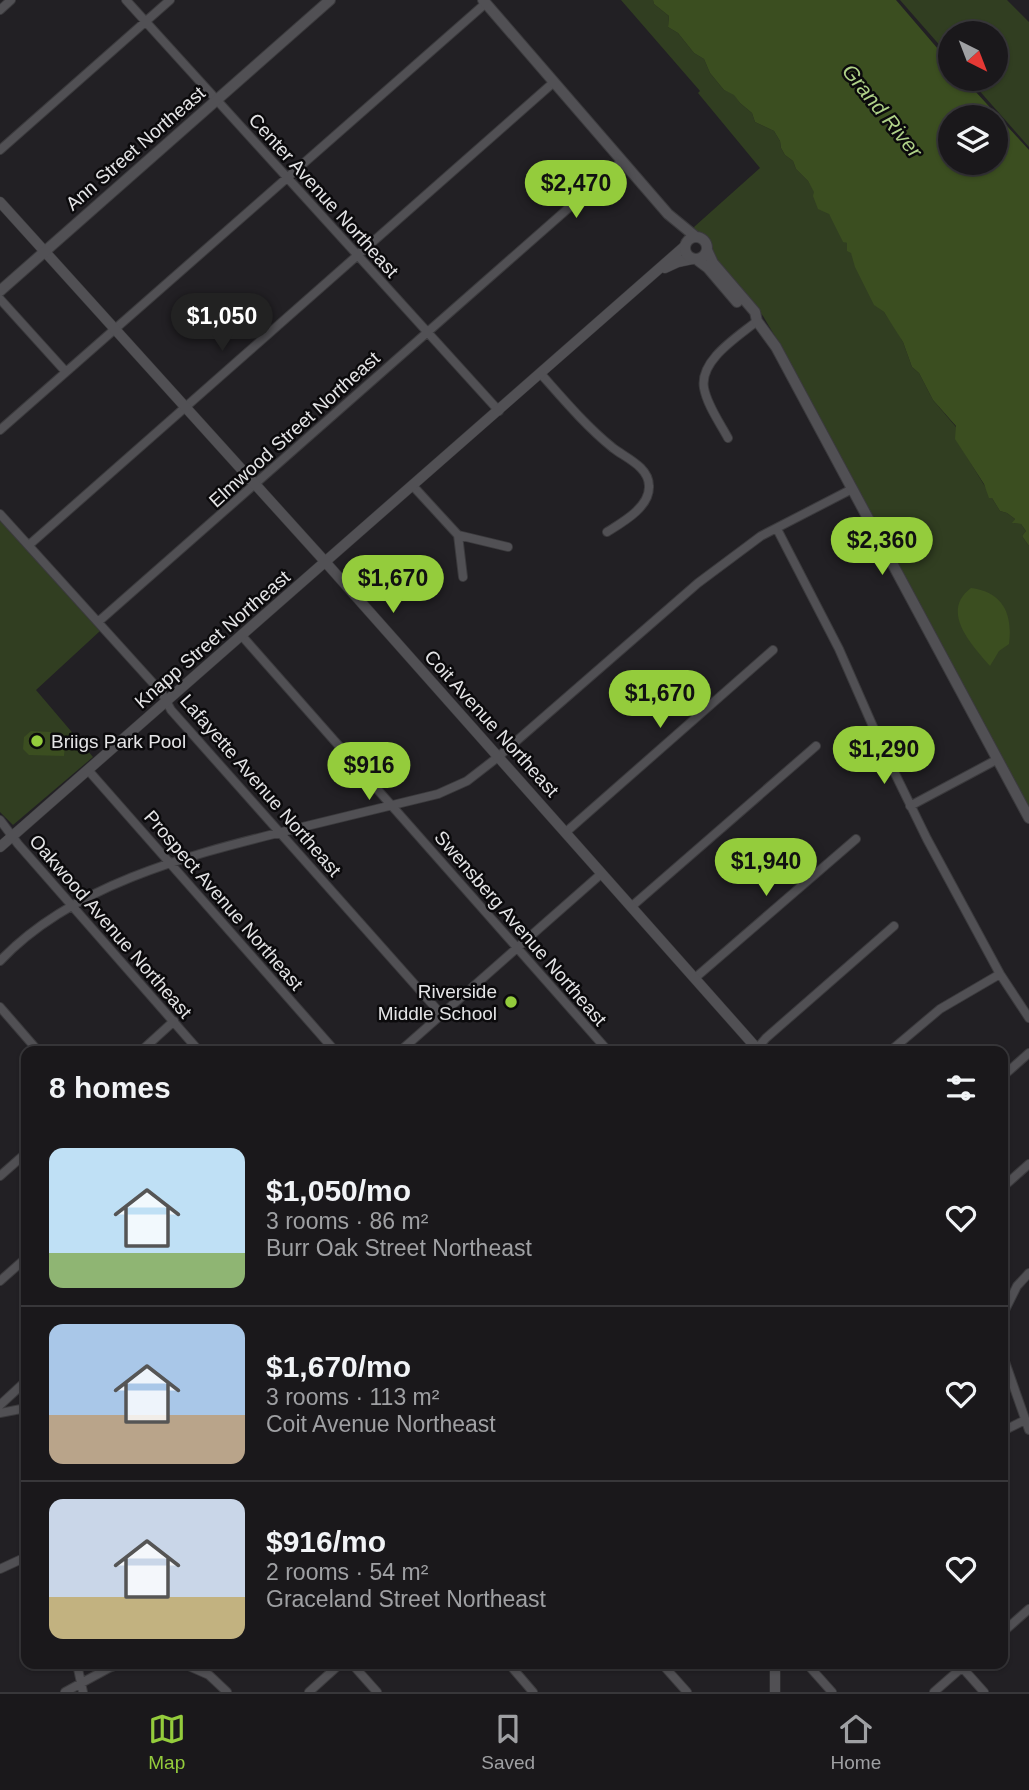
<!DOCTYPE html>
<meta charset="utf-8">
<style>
:root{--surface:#1a181b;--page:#272528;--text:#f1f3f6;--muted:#9fa0a3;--line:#38373a;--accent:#94cc3c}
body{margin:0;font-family:Helvetica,sans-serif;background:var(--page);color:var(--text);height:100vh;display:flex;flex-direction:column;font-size:26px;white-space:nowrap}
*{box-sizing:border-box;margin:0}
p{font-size:23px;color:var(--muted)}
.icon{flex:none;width:38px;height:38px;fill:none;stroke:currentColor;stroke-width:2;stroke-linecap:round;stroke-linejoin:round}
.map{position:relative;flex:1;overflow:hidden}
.sheet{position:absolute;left:21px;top:1046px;width:987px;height:623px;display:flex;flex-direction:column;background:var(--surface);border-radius:14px;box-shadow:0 2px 5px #0004,0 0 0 2px var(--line)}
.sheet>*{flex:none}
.needle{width:46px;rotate:138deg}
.fabs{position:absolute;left:938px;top:21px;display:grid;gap:14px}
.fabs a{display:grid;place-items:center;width:70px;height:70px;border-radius:50%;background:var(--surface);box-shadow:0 2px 5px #0004,0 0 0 2px var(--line);font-size:35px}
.price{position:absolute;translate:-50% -60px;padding:0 16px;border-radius:24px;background:var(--accent);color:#111;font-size:23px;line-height:46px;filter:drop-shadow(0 2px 4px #0008)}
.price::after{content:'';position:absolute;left:50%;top:42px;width:21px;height:16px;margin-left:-10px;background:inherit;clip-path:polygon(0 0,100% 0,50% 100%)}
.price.selected{background:#222;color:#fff}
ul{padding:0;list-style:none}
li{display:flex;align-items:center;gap:21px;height:175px;padding:0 28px}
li+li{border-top:2px solid var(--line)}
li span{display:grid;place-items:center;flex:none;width:196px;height:140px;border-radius:14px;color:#555}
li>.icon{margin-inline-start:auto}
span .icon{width:84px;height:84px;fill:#fffc;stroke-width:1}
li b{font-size:30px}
h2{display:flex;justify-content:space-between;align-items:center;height:84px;padding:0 28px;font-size:30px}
.tab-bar{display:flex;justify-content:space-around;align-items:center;height:98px;border-top:2px solid var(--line);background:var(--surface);font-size:19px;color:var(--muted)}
.tab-bar a{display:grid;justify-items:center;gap:4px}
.tab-bar .selected{color:var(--accent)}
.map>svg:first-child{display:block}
</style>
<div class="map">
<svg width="1029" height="1692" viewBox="0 0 1029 1692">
<rect width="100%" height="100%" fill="#222024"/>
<path fill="#313e21" d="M621,0H653L654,4L669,16L668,27L678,33L694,53L704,59L710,73L724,90L734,94L740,103L752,113L755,122L774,131L780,141L781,148L785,155L793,161L796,169L808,181L835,223L843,241L847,243L875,305L884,312L894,326L903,342L912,367L919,373L933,400L956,427V439L1000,511L1007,513L1015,519L1013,523L1021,524L1026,531L1022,536L1029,546V807L779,343L763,316L714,260L707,241L695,231L694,227L760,168L698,93L700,91Z
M900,0H1007L1029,22V147L969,79H996V33H950V57Z
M0,520L100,631L36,690L93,757L13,825L0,812Z"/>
<path fill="#3b4e20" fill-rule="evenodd" d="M653,0H896L950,63V79H964L1029,150V546L1022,536L1026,531L1021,524L1012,523L1015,519L1007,513L1000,511L992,498H989L984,484L955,439L956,426L933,400L919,373L912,367L903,342L884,312L874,305L855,267L851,253L847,251V243L843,242L829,214L818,209L813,196L814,192L808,181L796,169L793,161L785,155L781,148L780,141L774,131L755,122L752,113L740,103L734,95L724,90L710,73L704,59L694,53L678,33L668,27L669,16L654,4ZM996,117V163H950V117Z
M971,588C1003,592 1013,614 1009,644L999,651L990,666C973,646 939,612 971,588Z
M31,731L51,732V745L65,746L64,756L29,755L23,749L24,737Z"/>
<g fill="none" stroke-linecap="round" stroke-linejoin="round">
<g stroke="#3b3a3d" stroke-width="10">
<path id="minor" d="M126,0L499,411
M0,10L11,0
M0,150L170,0
M0,299L66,372
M541,374C564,400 586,426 613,448C626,458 649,467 649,486C650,507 623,522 607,532
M0,430L486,3
M728,438C720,423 707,405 704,388C699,360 739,336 757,321
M413,486L458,535
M0,514L162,693L171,710L441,1014
M777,529L839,649L882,747L927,839L1000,974L1029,1018
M458,535L508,547
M458,535L463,577
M29,545L554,82
M98,622L622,161
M242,636L609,1052
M88,770L336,1052
M910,806L998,759
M0,820L18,844L200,1052
M566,832L773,650
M631,907L816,746
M0,961C71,886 185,856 282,832C334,819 386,807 438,794L467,781L498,757L698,583L761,536L852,489
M695,978L856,839
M0,1007L39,1052
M140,1052L174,1021
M399,1052L601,874
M754,1052L766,1038L894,926
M889,1052L940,1009L1000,974
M1003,1076L1029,1053
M0,1176L26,1153
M1003,1187L1029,1164
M0,1281L26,1258
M1003,1314L1017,1286L1029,1273
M1003,1356L1029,1430
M0,1405L26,1381
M0,1413L26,1408
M1003,1431L1025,1420
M0,1569L26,1557
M1003,1632L1029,1609
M77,1664L83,1692
M184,1664L209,1675L227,1692
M352,1664L377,1692
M509,1664L533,1692
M662,1664L687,1692
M807,1664L832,1692
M959,1664L984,1692
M65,1692L109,1668L120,1664
M309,1692L340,1664
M934,1692L966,1664"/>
</g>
<g stroke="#3b3a3d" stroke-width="11">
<path id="tertiary" d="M0,202L320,556L760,1052
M665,268L678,262L692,259
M0,847L685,246
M775,1692V1664"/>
</g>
<g stroke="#3b3a3d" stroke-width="12">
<path id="secondary" d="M483,0L668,214L696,237
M685 248a11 11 0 1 1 22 0a11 11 0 1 1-22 0Z
M707,250L713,263L755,312L757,321L776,347L1029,818
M696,259L708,268L737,302
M0,291L330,0"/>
</g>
<use href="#minor" stroke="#515054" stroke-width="8"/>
<use href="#tertiary" stroke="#515054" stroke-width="10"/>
<use href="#secondary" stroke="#515054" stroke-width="10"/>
</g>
<g fill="#94cc3c" stroke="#0b0a0c" stroke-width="2.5">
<circle cx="37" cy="741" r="7"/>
<circle cx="511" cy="1002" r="7"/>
</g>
<g text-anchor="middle" stroke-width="5" stroke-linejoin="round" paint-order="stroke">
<g font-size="19" fill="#e4e4e6" stroke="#0b0a0c">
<text transform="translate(135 148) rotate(-41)" y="7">Ann Street Northeast</text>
<text transform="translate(324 195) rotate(48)" y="7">Center Avenue Northeast</text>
<text transform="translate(294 429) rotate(-42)" y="7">Elmwood Street Northeast</text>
<text transform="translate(212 639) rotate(-41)" y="7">Knapp Street Northeast</text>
<text transform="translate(492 723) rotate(48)" y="7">Coit Avenue Northeast</text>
<text transform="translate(261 785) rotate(49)" y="7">Lafayette Avenue Northeast</text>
<text transform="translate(224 900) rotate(49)" y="7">Prospect Avenue Northeast</text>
<text transform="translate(111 926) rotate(49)" y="7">Oakwood Avenue Northeast</text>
<text transform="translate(521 928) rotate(49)" y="7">Swensberg Avenue Northeast</text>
</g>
<g font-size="19" fill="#e4e4e6" stroke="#0b0a0c" text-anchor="start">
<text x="51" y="748">Briigs Park Pool</text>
<text x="497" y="998" text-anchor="end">Riverside<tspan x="497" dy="22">Middle School</tspan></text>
</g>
<g font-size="21" font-style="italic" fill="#afd188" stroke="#0b0a0c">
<text transform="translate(882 111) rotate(51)" y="7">Grand River</text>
</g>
</g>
</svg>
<div class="fabs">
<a><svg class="needle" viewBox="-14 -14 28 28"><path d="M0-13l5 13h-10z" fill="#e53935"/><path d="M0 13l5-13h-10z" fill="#9fa0a3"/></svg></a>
<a><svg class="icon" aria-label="layers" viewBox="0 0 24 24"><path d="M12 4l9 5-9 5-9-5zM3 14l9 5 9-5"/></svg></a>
</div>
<b class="price" style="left:576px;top:220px">$2,470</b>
<b class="price selected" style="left:222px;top:353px">$1,050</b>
<b class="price" style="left:882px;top:577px">$2,360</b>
<b class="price" style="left:393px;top:615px">$1,670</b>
<b class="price" style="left:660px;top:730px">$1,670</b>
<b class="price" style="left:884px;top:786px">$1,290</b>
<b class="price" style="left:369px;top:802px">$916</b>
<b class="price" style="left:766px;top:898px">$1,940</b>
<section class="sheet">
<h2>8 homes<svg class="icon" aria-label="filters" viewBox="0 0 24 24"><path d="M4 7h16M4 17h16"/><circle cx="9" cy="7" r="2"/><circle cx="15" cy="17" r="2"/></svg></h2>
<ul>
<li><span style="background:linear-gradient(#bfe0f5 75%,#8fb573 0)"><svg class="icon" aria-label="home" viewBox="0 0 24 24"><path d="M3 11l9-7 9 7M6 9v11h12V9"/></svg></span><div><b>$1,050/mo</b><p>3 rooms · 86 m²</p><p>Burr Oak Street Northeast</p></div><svg class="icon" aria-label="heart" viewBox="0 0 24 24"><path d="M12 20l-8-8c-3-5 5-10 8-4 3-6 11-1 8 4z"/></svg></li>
<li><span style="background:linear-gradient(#a9c7e8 65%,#b9a48a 0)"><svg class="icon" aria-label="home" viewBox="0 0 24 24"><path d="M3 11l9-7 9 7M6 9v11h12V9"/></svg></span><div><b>$1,670/mo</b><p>3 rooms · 113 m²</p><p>Coit Avenue Northeast</p></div><svg class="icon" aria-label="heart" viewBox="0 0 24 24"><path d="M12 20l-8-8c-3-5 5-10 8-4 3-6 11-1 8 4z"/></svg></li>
<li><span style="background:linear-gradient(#c9d6e8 70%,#c2b280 0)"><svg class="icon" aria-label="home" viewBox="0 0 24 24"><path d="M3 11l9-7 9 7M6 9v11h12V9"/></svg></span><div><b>$916/mo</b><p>2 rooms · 54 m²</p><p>Graceland Street Northeast</p></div><svg class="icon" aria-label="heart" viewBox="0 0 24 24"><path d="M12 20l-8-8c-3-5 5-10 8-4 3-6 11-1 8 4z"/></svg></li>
</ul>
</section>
</div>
<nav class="tab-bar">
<a class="selected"><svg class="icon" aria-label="map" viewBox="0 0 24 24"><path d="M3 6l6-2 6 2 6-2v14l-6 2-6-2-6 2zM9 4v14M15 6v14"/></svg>Map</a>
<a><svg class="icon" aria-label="saved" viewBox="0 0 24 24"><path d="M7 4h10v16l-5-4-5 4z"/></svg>Saved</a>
<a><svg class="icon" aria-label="home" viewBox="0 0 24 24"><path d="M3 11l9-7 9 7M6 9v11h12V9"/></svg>Home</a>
</nav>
